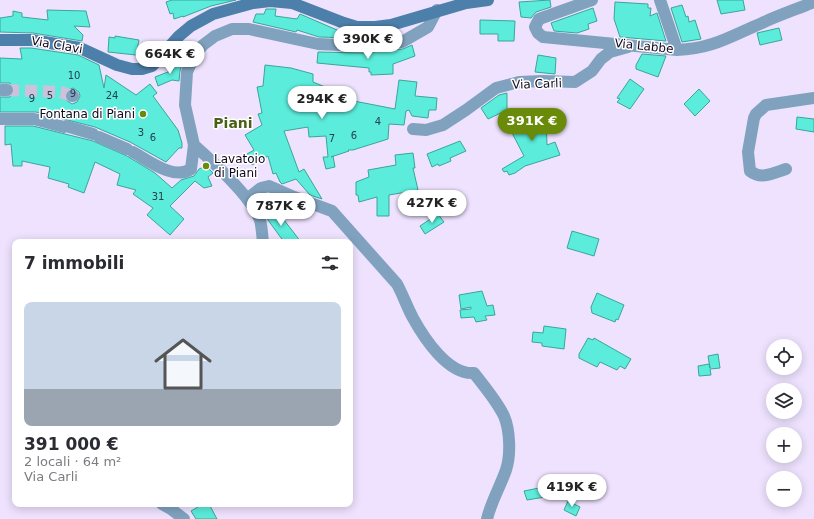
<!DOCTYPE html>
<html lang="it">
<meta charset="utf-8">
<style>
:root{--surface:#fff;--page:#f7f7f7;--text:#2b2b33;--muted:#7c7c81;--accent:#6a8a0a}
body{margin:0;font-family:"DejaVu Sans",sans-serif;background:var(--page);color:var(--text);height:100vh;display:flex;flex-direction:column;font-size:15px;white-space:nowrap}
*{box-sizing:border-box;margin:0}
p{font-size:13px;color:var(--muted)}
.icon{flex:none;width:22px;height:22px;fill:none;stroke:currentColor;stroke-width:2;stroke-linecap:round;stroke-linejoin:round}
.map{position:relative;flex:1;overflow:hidden}
.panel{position:absolute;left:12px;top:239px;width:341px;height:268px;display:flex;flex-direction:column;background:var(--surface);border-radius:8px;box-shadow:0 2px 10px #0003}
.panel>*{flex:none}
.controls{position:absolute;left:766px;top:339px;display:grid;gap:8px}
.controls a{display:grid;place-items:center;width:36px;height:36px;border-radius:50%;background:var(--surface);box-shadow:0 2px 10px #0003;font-size:20px}
.price{position:absolute;translate:-50% -34px;padding:0 9px;border-radius:14px;background:#fff;color:#222;font-size:13px;line-height:26px;filter:drop-shadow(0 1px 2px #0008)}
.price::after{content:'';position:absolute;left:50%;top:24px;width:12px;height:9px;margin-left:-6px;background:inherit;clip-path:polygon(0 0,100% 0,50% 100%)}
.price.on{background:var(--accent);color:#fff}
ul{padding:0;list-style:none}
li{display:grid;align-content:center;gap:8px;height:212px;padding:0 12px}
li span{display:grid;place-items:center;height:124px;border-radius:8px;color:#555}
li>.icon{margin-inline-start:auto}
span .icon{width:72px;height:72px;fill:#fffc;stroke-width:1}
li b{font-size:17px}
h2{display:flex;justify-content:space-between;align-items:center;height:48px;padding:0 12px;font-size:17px}
.map>svg:first-child{display:block}
</style>
<div class="map">
<svg width="814" height="519" viewBox="0 0 814 519">
<rect width="100%" height="100%" fill="#eee2fe"/>
<path fill="#5becdc" stroke="#3ba599" fill-rule="evenodd" d="M172,0H236L211,6L183,17V16L174,19L173,13L170,14L166,2Z
M550,0L551,7L536,12L531,18L521,17L519,2Z
M717,0H743L745,10L721,14Z
M615,2L648,4V8H651L650,16L657,13L666,41L620,37L614,19Z
M682,5L686,17L688,16L689,22L695,20L701,39L682,42L671,8Z
M593,8L597,21L588,24L589,29L577,33L554,31L551,23Z
M266,9H276L275,16L297,19L300,14L337,30L355,34L354,38L319,37L297,30L296,32L253,22L256,14H264Z
M47,10L86,11L90,27L74,26L83,35L82,41L33,33L0,32V18L13,16V11L22,13V17L48,20Z
M480,20L515,21L514,41H498V34H480Z
M779,28L782,40L760,45L757,33Z
M115,36L139,40L136,55L108,52L109,37L115,38Z
M412,45L415,56L393,64V74L371,75V72H369V68L317,63L318,52L362,53L403,49Z
M20,48H31L78,55L99,65L104,88L106,75L136,95L150,84L157,93L153,96L178,130L182,143V148H179L166,162L130,142L95,127L36,112H0V97H10L14,90L10,83H0V58L22,59ZM73,88L79,92L80,96L77,102L72,104L66,100L65,96L68,90Z
M642,54L666,56L658,77L636,69V65Z
M538,55L556,58L555,74L535,72Z
M173,64H182L180,71L179,81L172,80L158,86L155,77L173,70Z
M265,65L291,68L313,74V82L347,96L355,98L354,101L395,109L399,80L417,82L415,96L437,98L436,110H429L428,118L412,116L409,110L406,111L404,125L389,124L388,139L353,150H348L349,151L331,157L333,156L335,167L326,169L323,157H328L326,136L309,137L308,127L284,131L299,172L304,169L322,199L310,195L296,179L282,184L280,182L276,173L273,174L268,156L252,165L247,154L254,150L245,135L262,125L258,114L262,113L257,87L263,86Z
M630,79L644,89L630,109L617,102L620,99L617,98Z
M699,89L710,101L695,116L684,104Z
M507,93V110L488,119L481,108L499,95Z
M546,112L547,145L555,142L560,155L525,166L515,173L509,175L507,171L504,172L502,169L524,156L511,131L522,126L521,113Z
M797,117L814,119V132L796,129Z
M5,126H33L93,141L127,156L155,173L172,188L181,180L194,176L199,169L206,166L213,173L208,177L212,186L204,188L195,181L170,206L184,219L170,235L147,215L153,208L133,194L136,190L117,185L120,174L95,162L84,193L68,187L69,184L48,178L50,167L22,161V166H13L11,144L5,145Z
M460,141L466,151L450,158L451,161L439,166L438,164L432,167L427,154Z
M413,153L415,168H413L418,190L389,195V216H377V197L359,202L358,195H356V182L369,177L368,170L396,165L395,155Z
M274,207L301,242H284L268,220L265,214Z
M438,214L444,222L425,234L420,226Z
M572,231L599,239L594,256L567,248Z
M482,291L487,306L493,305L495,315L485,316L487,320L476,322L474,317L461,318L460,310L471,309V307L461,309L459,295Z
M597,293L624,305L618,320L616,319L615,322L592,313L591,307Z
M544,326L566,329L564,349L542,346V343L532,342L533,332L543,333Z
M588,338L593,340L594,338L631,359L625,369L620,366L617,370L600,362L597,367L579,358V354Z
M718,354L720,368L710,369L711,375L699,376L698,366L709,364L710,368L708,356Z
M544,487L545,497L527,500L524,491Z
M568,501L580,507L576,516L564,510Z
M203,504H209L217,519H196L191,511Z"/>
<g fill="none" stroke-linecap="round" stroke-linejoin="round">
<path stroke="#cdc1dc" stroke-width="12" stroke-dasharray="12 6" stroke-linecap="butt" d="M7,90L61,92L72,96"/>
<path stroke="#80a2bf" stroke-width="12" d="M592,0L539,19L535,27L538,33L543,37L677,50C712,49 731,36 762,23C779,15 797,9 814,2
M660,0L677,50
M2,90H7
M72,96H73
M0,119H34L64,127L66,126L93,134
M413,129L426,130L443,125L466,110L496,88L519,82L542,81L575,82L592,71L601,59L610,52L628,47
M99,137L127,149
M194,145C212,161 252,198 260,220C262,227 262,235 263,242
M133,152C148,160 174,181 191,169L194,145L185,105L187,72L194,56L203,45L215,36L232,29H249L318,44L361,46L402,42L428,27L437,10
M786,169C774,173 761,180 750,171L748,152L754,118L756,114L766,105L814,98
M247,199L261,188L269,186L294,197L332,211L397,284C403,295 407,307 413,318C424,338 448,375 474,373C484,386 497,401 504,416C510,430 511,455 506,470C500,487 491,502 487,519
M162,504L171,509L184,519"/>
<path stroke="#4c7fa9" stroke-width="12" d="M0,40H32L80,48L117,65L132,69H142L152,66L179,36L191,26L213,14L253,3L270,1L292,3L344,23L357,27H375L391,25L466,3L488,0"/>
</g>
<g fill="#6a8a0a" stroke="#fff" stroke-width="1.5">
<circle cx="143" cy="114" r="4"/>
<circle cx="206" cy="166" r="4"/>
</g>
<g text-anchor="middle" stroke-width="3" stroke-linejoin="round" paint-order="stroke">
<g font-size="10" fill="#24404c">
<text x="74" y="79">10</text>
<text x="73" y="97">9</text>
<text x="50" y="99">5</text>
<text x="112" y="99">24</text>
<text x="32" y="102">9</text>
<text x="378" y="125">4</text>
<text x="141" y="136">3</text>
<text x="354" y="139">6</text>
<text x="153" y="141">6</text>
<text x="332" y="142">7</text>
<text x="158" y="200">31</text>
</g>
<g font-size="12" fill="#11061c" stroke="#fff">
<text transform="translate(57 45) rotate(10)" y="4">Via Clavi</text>
<text transform="translate(644 46) rotate(6)" y="4">Via Labbe</text>
<text transform="translate(537 84) rotate(-2)" y="4">Via Carli</text>
</g>
<g font-size="12" fill="#11061c" stroke="#fff" text-anchor="end">
<text x="135" y="118">Fontana di Piani</text>
<text x="214" y="163" text-anchor="start">Lavatoio<tspan x="214" dy="14">di Piani</tspan></text>
</g>
<g font-size="14" font-weight="bold" fill="#4a5f17" stroke="#fff">
<text x="233" y="128">Piani</text>
</g>
</g>
</svg>
<div class="controls">
<a><svg class="icon" aria-label="locate" viewBox="0 0 24 24"><circle cx="12" cy="12" r="6"/><path d="M12 2v4M12 18v4M2 12h4M18 12h4"/></svg></a>
<a><svg class="icon" aria-label="layers" viewBox="0 0 24 24"><path d="M12 4l9 5-9 5-9-5zM3 14l9 5 9-5"/></svg></a>
<a>+</a>
<a>−</a>
</div>
<b class="price" style="left:368px;top:60px">390K €</b>
<b class="price" style="left:170px;top:75px">664K €</b>
<b class="price" style="left:322px;top:120px">294K €</b>
<b class="price on" style="left:532px;top:142px">391K €</b>
<b class="price" style="left:432px;top:224px">427K €</b>
<b class="price" style="left:281px;top:227px">787K €</b>
<b class="price" style="left:572px;top:508px">419K €</b>
<section class="panel">
<h2>7 immobili<svg class="icon" aria-label="filters" viewBox="0 0 24 24"><path d="M4 7h16M4 17h16"/><circle cx="9" cy="7" r="2"/><circle cx="15" cy="17" r="2"/></svg></h2>
<ul>
<li><span style="background:linear-gradient(#c9d6e8 70%,#9aa5b1 0)"><svg class="icon" aria-label="home" viewBox="0 0 24 24"><path d="M3 11l9-7 9 7M6 9v11h12V9"/></svg></span><div><b>391 000 €</b><p>2 locali · 64 m²</p><p>Via Carli</p></div></li>
</ul>
</section>
</div>
